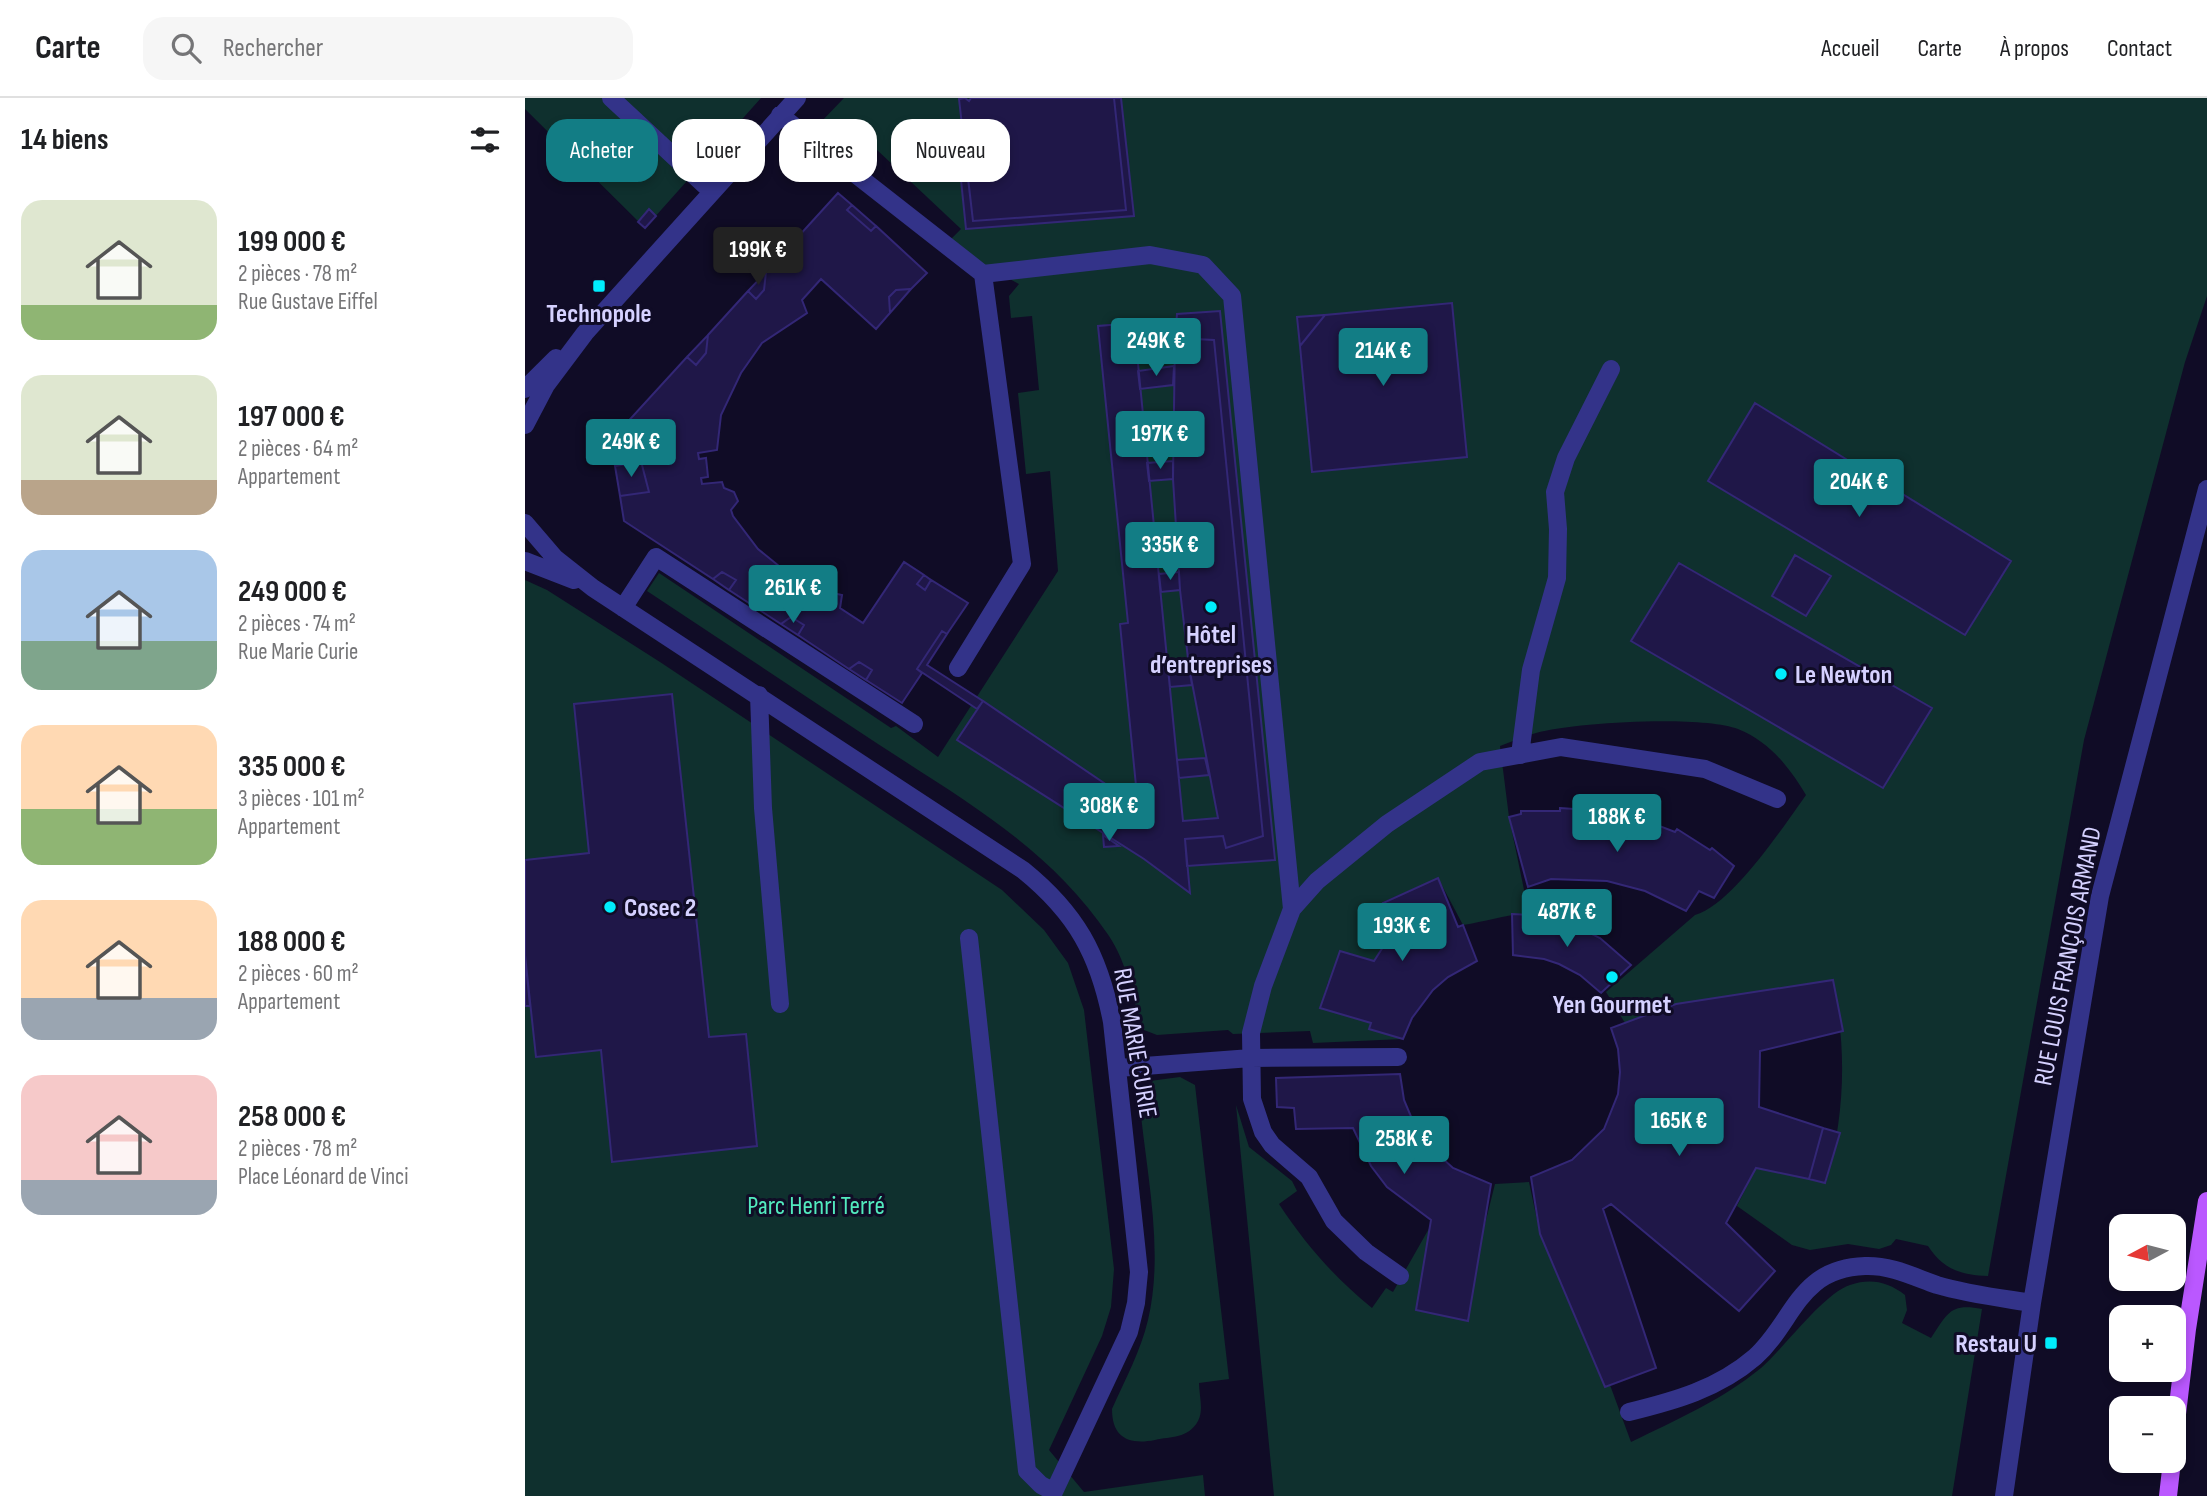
<!DOCTYPE html>
<html lang="fr">
<meta charset="utf-8">
<style>
:root{--surface:#fff;--page:#f6f6f6;--text:#202124;--muted:#757577;--line:#e0e0e0;--accent:#127d85}
body{margin:0;font-family:"Sofia Sans Condensed",sans-serif;background:var(--page);color:var(--text);height:100vh;display:flex;flex-direction:column;font-size:26px;white-space:nowrap}
*{box-sizing:border-box;margin:0}
p{font-size:23px;color:var(--muted)}
.icon{flex:none;width:38px;height:38px;fill:none;stroke:currentColor;stroke-width:2;stroke-linecap:round;stroke-linejoin:round}
.map{position:relative;flex:1;overflow:hidden}
.drawer{display:flex;flex-direction:column;background:var(--surface);width:525px}
.drawer>*{flex:none}
.hud{position:absolute;left:21px;top:21px;width:665px;height:63px;display:flex;gap:14px}
.needle{width:46px;rotate:263deg}
.buttons{position:absolute;left:1584px;top:1116px;display:grid;gap:14px}
.buttons a{display:grid;place-items:center;width:77px;height:77px;border-radius:14px;background:var(--surface);box-shadow:0 4px 10px #0003;font-size:35px}
.price{position:absolute;translate:-50% -60px;padding:0 16px;border-radius:7px;background:var(--accent);color:#fff;font-size:23px;line-height:46px;filter:drop-shadow(0 2px 4px #0008)}
.price::after{content:'';position:absolute;left:50%;top:42px;width:21px;height:16px;margin-left:-10px;background:inherit;clip-path:polygon(0 0,100% 0,50% 100%)}
.price.active{background:#222;color:#fff}
ul{padding:0;list-style:none}
li{display:flex;align-items:center;gap:21px;height:175px;padding:0 21px}
li span{display:grid;place-items:center;flex:none;width:196px;height:140px;border-radius:21px;color:#555}
li>.icon{margin-inline-start:auto}
span .icon{width:84px;height:84px;fill:#fffc;stroke-width:1}
li b{font-size:30px}
h2{display:flex;justify-content:space-between;align-items:center;height:84px;padding:0 21px;font-size:30px}
.chip{padding:0 24px;border-radius:21px;background:var(--surface);box-shadow:0 4px 10px #0003;font-size:24px;line-height:63px}
.chip.active{background:var(--accent);color:#fff}
header{display:flex;align-items:center;gap:42px;box-sizing:border-box;height:98px;padding:0 35px;background:var(--surface);border-bottom:2px solid var(--line)}
header strong{font-size:33px}
nav{display:flex;gap:38px;margin-inline-start:auto;font-size:24px}
.search{width:490px;height:63px;background:var(--page);display:flex;align-items:center;gap:18px;box-sizing:border-box;padding:0 24px;border-radius:21px;color:var(--muted);font-size:26px}
main{display:flex;flex:1;min-height:0}
.map>svg:first-child{display:block}
</style>
<header>
<strong>Carte</strong>
<div class="search"><svg class="icon" aria-label="search" viewBox="0 0 24 24"><circle cx="10" cy="10" r="6"/><path d="M15 15l6 6"/></svg>Rechercher</div>
<nav><a>Accueil</a><a>Carte</a><a>À propos</a><a>Contact</a></nav>
</header>
<main>
<section class="drawer">
<h2>14 biens<svg class="icon" aria-label="filters" viewBox="0 0 24 24"><path d="M4 7h16M4 17h16"/><circle cx="9" cy="7" r="2"/><circle cx="15" cy="17" r="2"/></svg></h2>
<ul>
<li><span style="background:linear-gradient(#dfe7d0 75%,#8fb573 0)"><svg class="icon" aria-label="home" viewBox="0 0 24 24"><path d="M3 11l9-7 9 7M6 9v11h12V9"/></svg></span><div><b>199 000 €</b><p>2 pièces · 78 m²</p><p>Rue Gustave Eiffel</p></div></li>
<li><span style="background:linear-gradient(#dfe7d0 75%,#b9a48a 0)"><svg class="icon" aria-label="home" viewBox="0 0 24 24"><path d="M3 11l9-7 9 7M6 9v11h12V9"/></svg></span><div><b>197 000 €</b><p>2 pièces · 64 m²</p><p>Appartement</p></div></li>
<li><span style="background:linear-gradient(#a9c7e8 65%,#7fa58c 0)"><svg class="icon" aria-label="home" viewBox="0 0 24 24"><path d="M3 11l9-7 9 7M6 9v11h12V9"/></svg></span><div><b>249 000 €</b><p>2 pièces · 74 m²</p><p>Rue Marie Curie</p></div></li>
<li><span style="background:linear-gradient(#ffd9b3 60%,#8fb573 0)"><svg class="icon" aria-label="home" viewBox="0 0 24 24"><path d="M3 11l9-7 9 7M6 9v11h12V9"/></svg></span><div><b>335 000 €</b><p>3 pièces · 101 m²</p><p>Appartement</p></div></li>
<li><span style="background:linear-gradient(#ffd9b3 70%,#9aa5b1 0)"><svg class="icon" aria-label="home" viewBox="0 0 24 24"><path d="M3 11l9-7 9 7M6 9v11h12V9"/></svg></span><div><b>188 000 €</b><p>2 pièces · 60 m²</p><p>Appartement</p></div></li>
<li><span style="background:linear-gradient(#f6c9c9 75%,#9aa5b1 0)"><svg class="icon" aria-label="home" viewBox="0 0 24 24"><path d="M3 11l9-7 9 7M6 9v11h12V9"/></svg></span><div><b>258 000 €</b><p>2 pièces · 78 m²</p><p>Place Léonard de Vinci</p></div></li>
</ul>
</section>
<div class="map">
<svg width="1682" height="1398" viewBox="0 0 1682 1398">
<rect width="100%" height="100%" fill="#100c26"/>
<path fill="#0f302e" d="M0,0H236L120,130L0,11Z
M319,0H1682V198L1660,264L1559,642L1463,1178C1435,1177 1418,1171 1403,1148L1371,1141L1366,1147L1354,1151L1323,1146L1285,1152L1267,1147L1212,1108L1231,1070L1301,1085C1320,1015 1322,954 1308,883L1151,906L1100,925L1081,894L1170,817C1207,807 1258,729 1281,697C1264,669 1245,644 1213,631C1178,617 1048,624 1011,635C999,638 987,644 975,648L984,719L1004,816C981,816 960,824 938,827L913,780L858,804L869,832L849,863L815,853L806,884H803L795,910L846,925L845,931L878,941L788,945L785,933L708,936L703,932L632,937L619,932C606,900 604,868 584,838C525,750 440,703 353,646C276,595 199,544 122,493L134,475L366,630L371,628L413,659L533,473L525,373L501,376L493,295L514,292L507,218L486,220L484,198L494,186L444,159L423,144L436,131L334,35L316,50L295,25Z
M0,482L22,492L135,564L477,792L519,832L543,865L559,912L589,1171L586,1209L577,1238L524,1352L559,1394L678,1377L680,1398H0Z
M655,979L670,987L704,1281L674,1285C674,1297 679,1312 673,1323C663,1341 646,1338 630,1342C604,1347 587,1340 587,1311C600,1282 616,1252 623,1222C640,1150 620,1070 614,997L625,983Z
M711,1007L724,1049L767,1083L772,1093L754,1106C781,1147 809,1179 847,1210L861,1190L868,1194L906,1127L957,1138L970,1086L1004,1084L1015,1136L1080,1289L1085,1287L1106,1344C1151,1322 1197,1302 1236,1270C1259,1250 1299,1195 1325,1187C1346,1180 1363,1184 1380,1197L1382,1212L1377,1225L1406,1240C1423,1215 1425,1205 1457,1211L1427,1398H749Z"/>
<path fill="#1f1748" stroke="#332776" stroke-width="2" d="M440,0L444,3L446,0H589L601,112L448,123L434,1Z
M589,0H596L609,118L441,131L436,82L443,81L448,123L601,112Z
M313,95L327,107L322,112L346,133L351,128L402,175L386,191L371,192L364,199L365,215L351,231L296,181L277,202L282,215L237,245L216,275L196,317L192,352L173,355L174,361L181,360L183,379L176,380L177,386L197,384L199,390L209,394L213,403L206,412L208,418L233,451L265,477L303,494L317,497L315,510L338,525L379,464L399,477L392,486L400,492L406,482L443,505L422,536L417,533L392,571L397,575L377,605L341,582L347,572L334,564L324,571L273,537L279,527L266,519L256,526L204,492L211,482L197,474L188,481L99,423L95,398L124,394L117,367L119,363L90,368L86,342L162,259L171,267L181,255L183,237L223,193L231,201L239,192L241,174Z
M327,107L351,128L346,133L322,112Z
M124,111L131,118L120,130L113,124Z
M241,174L239,192L231,201L223,193Z
M386,191L365,215L364,199L371,192Z
M927,205L942,359L787,374L775,248L800,217Z
M695,213L750,762L662,768L660,741L698,738L701,750L738,738L689,242L650,240L652,216Z
M800,217L775,248L772,219Z
M609,225L658,723L693,720L664,569L655,492L648,381L650,240L689,242L738,738L701,750L698,738L660,741L665,795L619,761L432,642L458,603L613,708L595,526L603,525L573,228Z
M183,237L181,255L171,267L162,259Z
M649,268L648,287L615,291L613,273Z
M1230,305L1486,463L1440,537L1183,383Z
M119,363L117,367L124,394L95,398L90,368Z
M648,363V381L624,383L622,365Z
M1270,457L1306,478L1281,518L1247,498Z
M1154,465L1407,610L1358,690L1106,543Z
M197,474L211,482L204,492L188,481Z
M654,474L655,492L636,494L634,476Z
M399,477L406,482L400,492L392,486Z
M266,519L279,527L273,537L256,526Z
M417,533L422,536L402,567L458,603L452,611L392,571Z
M334,564L347,572L341,582L324,571Z
M664,569L667,587L645,589L643,570Z
M147,596L184,939L221,936L232,1048L87,1064L76,952L11,959L0,857V762L64,755L49,606Z
M680,660L684,677L654,680L652,662Z
M1035,710L1091,714L1094,718L1130,723L1129,726L1150,734L1152,731L1185,752L1187,750L1209,768L1189,800L1174,793L1161,813L1120,793L1082,783L1026,781L1003,789L984,719L996,716V713H1035Z
M578,737L594,748L579,749Z
M913,780L933,829L938,827L952,863L923,879L908,892L887,920L878,941L844,931L846,925L795,910L815,853L849,863L869,832L858,805Z
M987,816L1020,818L1047,826L1075,840L1106,867L1076,895L1055,877L1034,866L1019,861L988,857Z
M0,857L5,908H0Z
M1308,882L1318,933L1235,953L1234,1009L1298,1030L1284,1081L1231,1070L1201,1125L1250,1173L1214,1213L1086,1106L1078,1111L1131,1270L1080,1289L1015,1136L1006,1079L1047,1062L1079,1031L1093,996L1095,974L1093,951L1086,930L1151,906Z
M875,976L879,1002L895,1040L928,1070L966,1086L943,1223L891,1212L906,1122L862,1089L846,1068L828,1030L771,1031L769,1010L752,1009L751,980Z
M1298,1030L1315,1035L1300,1085L1284,1081Z"/>
<g fill="none" stroke-linecap="round" stroke-linejoin="round">
<path stroke="#333389" stroke-width="18" d="M86,0L187,94
M255,17L458,176L497,466L433,570
M458,176L625,157L678,167L707,198L767,811
M0,291L31,260
M0,327L21,287L60,235L272,0
M0,425L30,460L68,490L498,772C551,815 574,856 587,924L614,1174L611,1205L604,1234L527,1398
M0,463L49,482
M98,510L131,459L389,626
M234,597L238,710L255,906
M995,657L1006,572L1032,480L1033,431L1030,394L1041,360L1086,271
M444,840L502,1373L516,1387L529,1394
M593,970L726,960L873,959
M875,1178L841,1154L809,1123L784,1079L747,1047L738,1034L727,1001L726,935L738,888L767,811L792,783L862,726L955,664L1036,649L1180,671L1252,701
M1104,1314C1149,1303 1193,1291 1230,1259C1269,1224 1273,1170 1340,1168C1366,1167 1389,1179 1412,1187C1442,1196 1476,1200 1507,1205
M1479,1398L1507,1205L1575,798L1682,391"/>
<path stroke="#ba58ff" stroke-width="18" d="M1648,1350L1662,1231L1682,1103
M1643,1398L1647,1363"/>
</g>
<g fill="#00edfc" stroke="#100c26" stroke-width="2.5">
<rect x="67" y="181" width="14" height="14" rx="3.5"/>
<circle cx="686" cy="509" r="7"/>
<circle cx="1256" cy="576" r="7"/>
<circle cx="85" cy="809" r="7"/>
<circle cx="1087" cy="879" r="7"/>
<rect x="1519" y="1238" width="14" height="14" rx="3.5"/>
</g>
<g text-anchor="middle" stroke-width="6" stroke-linejoin="round" paint-order="stroke">
<g font-size="26" font-weight="bold" fill="#d5d1ff" stroke="#100c26">
<text x="74" y="224">Technopole</text>
<text x="686" y="545">Hôtel<tspan x="686" dy="30">d’entreprises</tspan></text>
<text x="1270" y="585" text-anchor="start">Le Newton</text>
<text x="99" y="818" text-anchor="start">Cosec 2</text>
<text x="1087" y="915">Yen Gourmet</text>
<text x="1512" y="1254" text-anchor="end">Restau U</text>
</g>
<g font-size="26" fill="#d5d1ff" stroke="#100c26">
<text transform="translate(1542 858) rotate(-79)" y="9">RUE LOUIS FRANÇOIS ARMAND</text>
<text transform="translate(611 945) rotate(80)" y="9">RUE MARIE CURIE</text>
</g>
<g font-size="26" fill="#52eabe" stroke="#100c26">
<text x="291" y="1116">Parc Henri Terré</text>
</g>
</g>
</svg>
<div class="buttons">
<a><svg class="needle" viewBox="-14 -14 28 28"><path d="M0-13l5 13h-10z" fill="#e53935"/><path d="M0 13l5-13h-10z" fill="#757577"/></svg></a>
<a>+</a>
<a>−</a>
</div>
<b class="price active" style="left:233px;top:189px">199K €</b>
<b class="price" style="left:631px;top:280px">249K €</b>
<b class="price" style="left:858px;top:290px">214K €</b>
<b class="price" style="left:635px;top:373px">197K €</b>
<b class="price" style="left:106px;top:381px">249K €</b>
<b class="price" style="left:1334px;top:421px">204K €</b>
<b class="price" style="left:645px;top:484px">335K €</b>
<b class="price" style="left:268px;top:527px">261K €</b>
<b class="price" style="left:584px;top:745px">308K €</b>
<b class="price" style="left:1092px;top:756px">188K €</b>
<b class="price" style="left:1042px;top:851px">487K €</b>
<b class="price" style="left:877px;top:865px">193K €</b>
<b class="price" style="left:1154px;top:1060px">165K €</b>
<b class="price" style="left:879px;top:1078px">258K €</b>
<div class="hud">
<a class="chip active">Acheter</a>
<a class="chip">Louer</a>
<a class="chip">Filtres</a>
<a class="chip">Nouveau</a>
</div>
</div>
</main>
